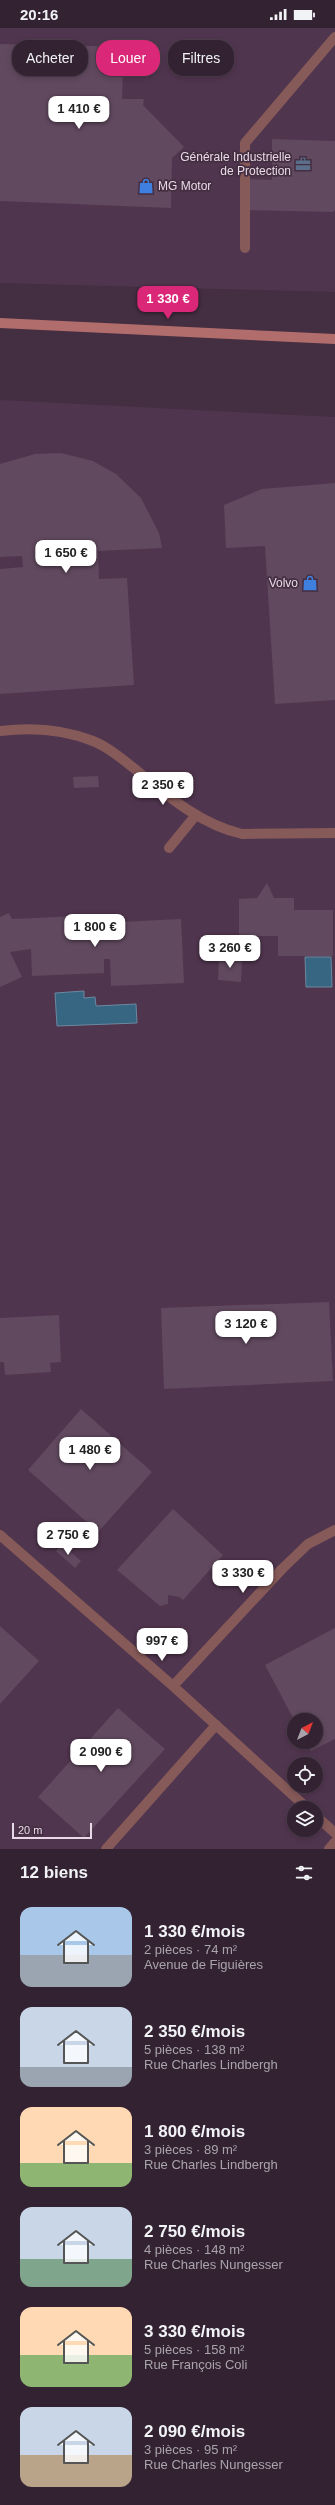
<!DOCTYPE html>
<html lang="fr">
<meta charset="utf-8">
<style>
:root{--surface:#332232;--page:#3e2f3e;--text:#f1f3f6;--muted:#a9a4ac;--line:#4e3f4d;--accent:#db2777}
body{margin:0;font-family:Helvetica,sans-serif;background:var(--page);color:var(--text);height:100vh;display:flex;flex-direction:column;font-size:15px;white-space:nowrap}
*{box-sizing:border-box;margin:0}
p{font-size:13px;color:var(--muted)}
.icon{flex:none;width:22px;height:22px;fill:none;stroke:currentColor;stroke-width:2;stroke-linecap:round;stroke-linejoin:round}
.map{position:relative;height:1821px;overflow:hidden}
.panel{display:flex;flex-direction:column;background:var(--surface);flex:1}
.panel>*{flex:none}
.hud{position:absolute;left:12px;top:12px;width:311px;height:36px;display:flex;gap:8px}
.needle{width:26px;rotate:42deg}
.controls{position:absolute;left:287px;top:1685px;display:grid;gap:8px}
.controls a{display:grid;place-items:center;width:36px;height:36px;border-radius:50%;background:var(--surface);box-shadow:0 2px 6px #0003,0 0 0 1px var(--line);font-size:20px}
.scale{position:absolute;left:12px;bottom:10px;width:80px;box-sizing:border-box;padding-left:4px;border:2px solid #e8d9e6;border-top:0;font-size:11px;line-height:14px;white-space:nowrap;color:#e8d9e6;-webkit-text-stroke:3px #442e42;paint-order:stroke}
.price{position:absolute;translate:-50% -34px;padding:0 9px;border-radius:8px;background:#fff;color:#222;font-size:13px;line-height:26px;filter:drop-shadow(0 1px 2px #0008)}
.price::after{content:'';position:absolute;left:50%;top:24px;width:12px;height:9px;margin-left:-6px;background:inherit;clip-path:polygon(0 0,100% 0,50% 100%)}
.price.active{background:var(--accent);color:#fff}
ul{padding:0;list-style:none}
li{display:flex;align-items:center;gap:12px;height:100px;padding:0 20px}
li span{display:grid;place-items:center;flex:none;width:112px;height:80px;border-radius:12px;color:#555}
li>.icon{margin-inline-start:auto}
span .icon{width:48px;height:48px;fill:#fffc;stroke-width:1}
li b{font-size:17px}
h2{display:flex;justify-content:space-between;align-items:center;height:48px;padding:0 20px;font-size:17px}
.chip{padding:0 14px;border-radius:16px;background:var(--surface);box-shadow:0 2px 6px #0003,0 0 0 1px var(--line);font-size:14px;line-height:36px}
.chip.active{background:var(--accent);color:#fff}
.status{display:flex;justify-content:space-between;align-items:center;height:28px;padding:0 20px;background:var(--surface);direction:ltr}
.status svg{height:11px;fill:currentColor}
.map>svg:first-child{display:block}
</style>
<div class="status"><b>20:16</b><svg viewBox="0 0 49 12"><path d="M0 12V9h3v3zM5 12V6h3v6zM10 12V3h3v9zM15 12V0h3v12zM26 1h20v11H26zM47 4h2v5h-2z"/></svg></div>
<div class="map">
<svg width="335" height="1821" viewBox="0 0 335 1821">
<rect width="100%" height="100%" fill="#442e42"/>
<path fill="#50354e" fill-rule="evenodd" d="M0,0H335V264L0,255Z
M0,372L335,389V1821H0ZM294,1692H316V1714H294ZM294,1736H316V1758H294ZM294,1780H316V1802H294Z"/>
<path fill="#376682" stroke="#6c88a0" d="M305,929H331L332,959H306Z
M84,963V970L95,969L96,978L136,976L137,995L57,998L55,965Z"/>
<path fill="#61495f" d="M0,16L135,19L134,42L123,41L122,71H144L143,77L184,119L172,130L171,180L0,173Z
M272,111L335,113V182L333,184L248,182L249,151L272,152Z
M61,425L93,433L116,446L141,470L159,505L162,520L98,523L99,551L127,550L134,657L0,666V541L23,539L22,528L0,529V436L35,426Z
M335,455V672L275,676L265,518L226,520L224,477L262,461Z
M98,748L99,759L74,760L73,749Z
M267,855L274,870H294V882H333V928H278V908H239V871L257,870Z
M9,885L12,891L120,886V894L181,891L184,955L111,958L110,931H104V945L32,948L31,921L10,924L22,949L0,959V889Z
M219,929L242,930L241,954L218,952Z
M329,1274L333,1353L164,1361L161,1280Z
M59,1287L61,1334L50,1335L51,1344L5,1347L4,1334H0V1290Z
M81,1381L152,1444L98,1504L28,1442Z
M173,1481L223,1527L183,1572L179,1569L168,1567V1576L160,1578L117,1542Z
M62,1516L81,1533L75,1540L56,1523Z
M0,1598L39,1633L0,1676Z
M335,1600V1711L311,1723L306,1714H316V1692H294L265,1637Z
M118,1680L165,1721L84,1810L38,1769Z"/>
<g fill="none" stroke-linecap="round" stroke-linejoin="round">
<path stroke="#865a59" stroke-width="10" d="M245,220V115L335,9
M169,820L196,787
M106,1821L216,1697
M329,1821L335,1814"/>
<path stroke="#865a59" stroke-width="10" d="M0,703C32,699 63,701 93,713C110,720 126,734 141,746C171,771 203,797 242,806L335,805
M0,1507L173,1658L307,1780
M173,1658L282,1541L308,1516L335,1502
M316,1788L335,1805"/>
<path stroke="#b16d6c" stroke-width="10" d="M0,295L335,311"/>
</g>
<defs>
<g id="office-bare" transform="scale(1.2)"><path d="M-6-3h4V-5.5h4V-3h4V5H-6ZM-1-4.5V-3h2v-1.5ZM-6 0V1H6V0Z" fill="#5c6f8a" stroke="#442e42" stroke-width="2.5" paint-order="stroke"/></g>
<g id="shop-bare" transform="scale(1.2)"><path d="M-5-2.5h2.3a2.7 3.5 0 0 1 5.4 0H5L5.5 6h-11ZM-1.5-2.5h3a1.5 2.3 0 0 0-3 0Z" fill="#3f7fe0" stroke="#442e42" stroke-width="2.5" paint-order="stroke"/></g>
</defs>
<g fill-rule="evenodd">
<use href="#office-bare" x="303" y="136"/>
<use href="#shop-bare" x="146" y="158"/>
<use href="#shop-bare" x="310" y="555"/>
</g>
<g text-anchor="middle" stroke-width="3.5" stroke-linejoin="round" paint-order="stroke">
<g font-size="12" fill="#e8d9e6" stroke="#442e42" text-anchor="end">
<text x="291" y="133">Générale Industrielle<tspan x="291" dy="14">de Protection</tspan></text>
<text x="158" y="162" text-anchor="start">MG Motor</text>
<text x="298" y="559">Volvo</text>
</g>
</g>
</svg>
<div class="controls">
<a><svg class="needle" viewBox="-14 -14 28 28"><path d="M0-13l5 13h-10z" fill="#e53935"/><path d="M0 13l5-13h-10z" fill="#a9a4ac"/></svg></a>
<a><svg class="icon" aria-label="locate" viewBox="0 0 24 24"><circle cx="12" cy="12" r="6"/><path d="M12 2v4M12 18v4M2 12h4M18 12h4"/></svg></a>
<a><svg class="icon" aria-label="layers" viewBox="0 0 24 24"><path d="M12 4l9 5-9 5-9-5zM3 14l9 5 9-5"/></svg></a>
</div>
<div class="scale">20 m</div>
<b class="price" style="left:79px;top:102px">1 410 €</b>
<b class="price active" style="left:168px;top:292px">1 330 €</b>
<b class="price" style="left:66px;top:546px">1 650 €</b>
<b class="price" style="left:163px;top:778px">2 350 €</b>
<b class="price" style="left:95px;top:920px">1 800 €</b>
<b class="price" style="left:230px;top:941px">3 260 €</b>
<b class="price" style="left:246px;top:1317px">3 120 €</b>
<b class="price" style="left:90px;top:1443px">1 480 €</b>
<b class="price" style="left:68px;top:1528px">2 750 €</b>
<b class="price" style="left:243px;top:1566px">3 330 €</b>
<b class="price" style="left:162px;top:1634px">997 €</b>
<b class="price" style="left:101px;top:1745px">2 090 €</b>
<div class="hud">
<a class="chip">Acheter</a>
<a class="chip active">Louer</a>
<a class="chip">Filtres</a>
</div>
</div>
<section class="panel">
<h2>12 biens<svg class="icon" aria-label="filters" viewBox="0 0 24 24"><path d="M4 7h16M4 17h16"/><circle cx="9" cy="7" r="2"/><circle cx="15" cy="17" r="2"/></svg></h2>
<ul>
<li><span style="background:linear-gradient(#a9c7e8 60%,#9aa5b1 0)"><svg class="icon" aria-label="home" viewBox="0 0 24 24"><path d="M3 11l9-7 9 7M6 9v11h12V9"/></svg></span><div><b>1 330 €/mois</b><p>2 pièces · 74 m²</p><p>Avenue de Figuières</p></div></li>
<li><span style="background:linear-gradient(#c9d6e8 75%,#9aa5b1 0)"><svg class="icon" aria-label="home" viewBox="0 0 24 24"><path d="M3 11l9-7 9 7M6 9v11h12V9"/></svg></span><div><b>2 350 €/mois</b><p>5 pièces · 138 m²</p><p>Rue Charles Lindbergh</p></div></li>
<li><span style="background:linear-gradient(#ffd9b3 70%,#8fb573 0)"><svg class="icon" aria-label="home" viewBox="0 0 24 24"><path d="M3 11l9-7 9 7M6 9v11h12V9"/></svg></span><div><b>1 800 €/mois</b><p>3 pièces · 89 m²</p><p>Rue Charles Lindbergh</p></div></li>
<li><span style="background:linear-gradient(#c9d6e8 65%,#7fa58c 0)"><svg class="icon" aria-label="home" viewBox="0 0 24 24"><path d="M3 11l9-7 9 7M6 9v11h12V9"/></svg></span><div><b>2 750 €/mois</b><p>4 pièces · 148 m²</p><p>Rue Charles Nungesser</p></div></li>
<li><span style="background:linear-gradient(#ffd9b3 60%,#8fb573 0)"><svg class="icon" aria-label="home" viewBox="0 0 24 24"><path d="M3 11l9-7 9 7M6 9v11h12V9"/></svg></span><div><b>3 330 €/mois</b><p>5 pièces · 158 m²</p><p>Rue François Coli</p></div></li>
<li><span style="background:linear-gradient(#c9d6e8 60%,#b9a48a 0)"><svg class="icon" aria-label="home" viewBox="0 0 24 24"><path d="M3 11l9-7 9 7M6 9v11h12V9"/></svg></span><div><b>2 090 €/mois</b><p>3 pièces · 95 m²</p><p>Rue Charles Nungesser</p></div></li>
</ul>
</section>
